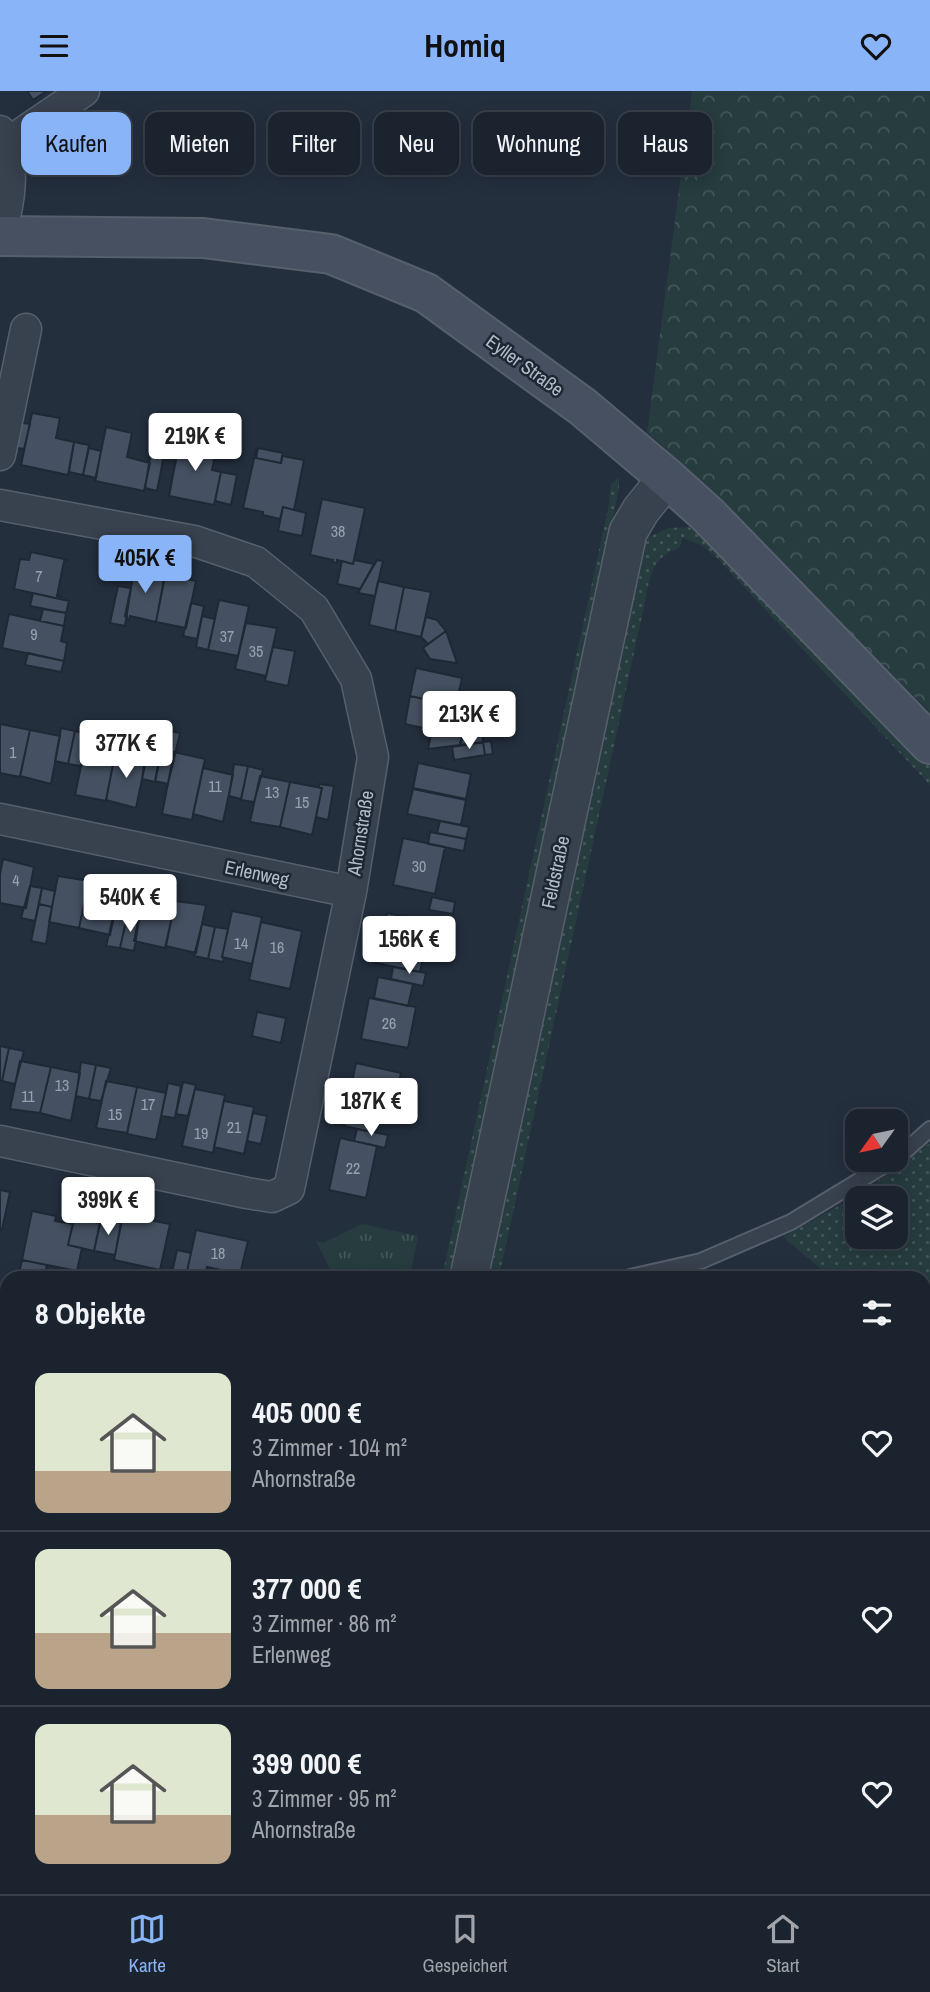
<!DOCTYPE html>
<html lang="de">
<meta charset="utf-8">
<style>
:root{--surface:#1b232e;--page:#282f3a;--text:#f1f3f6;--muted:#a0a4aa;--line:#39404a;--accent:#8ab4f8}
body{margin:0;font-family:"Archivo Narrow",sans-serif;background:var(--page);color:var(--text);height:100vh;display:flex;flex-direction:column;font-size:26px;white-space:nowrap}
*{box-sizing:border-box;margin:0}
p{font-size:23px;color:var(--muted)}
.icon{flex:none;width:38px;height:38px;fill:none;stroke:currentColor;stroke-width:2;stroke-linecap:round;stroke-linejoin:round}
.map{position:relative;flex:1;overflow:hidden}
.details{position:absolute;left:0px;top:1180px;width:931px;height:625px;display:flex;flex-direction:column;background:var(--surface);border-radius:21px 21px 0 0;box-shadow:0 4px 18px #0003,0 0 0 2px var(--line)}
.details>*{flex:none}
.banner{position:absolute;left:21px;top:21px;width:889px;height:63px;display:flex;gap:14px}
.needle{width:46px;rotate:237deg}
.controls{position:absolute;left:845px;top:1018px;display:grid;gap:14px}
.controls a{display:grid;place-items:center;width:63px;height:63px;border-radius:14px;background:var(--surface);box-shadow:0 4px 18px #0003,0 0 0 2px var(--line);font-size:35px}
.price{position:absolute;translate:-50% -60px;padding:0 16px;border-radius:7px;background:#fff;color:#222;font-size:23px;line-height:46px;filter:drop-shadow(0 2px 4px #0008)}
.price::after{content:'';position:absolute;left:50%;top:42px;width:21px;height:16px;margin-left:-10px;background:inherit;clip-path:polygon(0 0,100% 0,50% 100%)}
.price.active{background:var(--accent);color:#111}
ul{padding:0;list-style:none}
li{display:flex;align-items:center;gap:21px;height:175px;padding:0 35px}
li+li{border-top:2px solid var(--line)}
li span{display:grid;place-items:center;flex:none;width:196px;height:140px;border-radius:14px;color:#555}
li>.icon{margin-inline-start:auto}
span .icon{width:84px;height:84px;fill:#fffc;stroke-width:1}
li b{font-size:30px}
h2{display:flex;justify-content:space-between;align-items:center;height:84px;padding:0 35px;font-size:30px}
.tag{padding:0 24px;border-radius:14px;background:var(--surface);box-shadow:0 4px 18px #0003,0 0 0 2px var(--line);font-size:24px;line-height:63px}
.tag.active{background:var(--accent);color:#111}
header{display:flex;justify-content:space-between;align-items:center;height:91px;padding:0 35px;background:var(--accent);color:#111;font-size:32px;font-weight:700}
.menu{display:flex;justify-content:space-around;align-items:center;height:98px;border-top:2px solid var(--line);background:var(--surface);font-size:19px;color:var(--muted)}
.menu a{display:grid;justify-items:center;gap:4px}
.menu .active{color:var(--accent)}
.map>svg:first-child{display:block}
</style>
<header><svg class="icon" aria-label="menu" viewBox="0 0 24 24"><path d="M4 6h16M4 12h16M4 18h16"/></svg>Homiq<svg class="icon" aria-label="heart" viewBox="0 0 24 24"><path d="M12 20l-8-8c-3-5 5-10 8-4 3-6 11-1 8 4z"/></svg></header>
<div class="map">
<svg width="930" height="1803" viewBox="0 0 930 1803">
<defs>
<pattern id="grass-dots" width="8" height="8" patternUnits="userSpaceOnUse" patternTransform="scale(1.75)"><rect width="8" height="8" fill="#263c3f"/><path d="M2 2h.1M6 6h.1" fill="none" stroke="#435659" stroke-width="1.8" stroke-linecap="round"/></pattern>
<pattern id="forest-crowns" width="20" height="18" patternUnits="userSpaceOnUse" patternTransform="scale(1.75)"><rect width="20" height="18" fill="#263c3f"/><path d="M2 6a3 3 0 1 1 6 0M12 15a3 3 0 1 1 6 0" fill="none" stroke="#435659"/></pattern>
<pattern id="park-tufts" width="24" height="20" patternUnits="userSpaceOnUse" patternTransform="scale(1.75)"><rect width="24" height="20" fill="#263c3f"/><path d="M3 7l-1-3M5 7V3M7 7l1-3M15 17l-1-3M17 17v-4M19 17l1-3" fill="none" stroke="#435659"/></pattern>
</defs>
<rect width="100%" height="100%" fill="#242f3e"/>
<path fill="url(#grass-dots)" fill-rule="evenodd" d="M619,387V399L449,1186H442L609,413L611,393Z
M689,436L724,458L930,669V694L716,466L701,454L683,447L679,457C652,466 650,485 645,511L499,1186H474L643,449L668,437Z
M930,1052V1193L926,1198L930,1201V1271L924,1266V1186H831L783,1146L862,1102ZM858,1108H896V1146H858Z"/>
<path fill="url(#forest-crowns)" d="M692,0H930V621L661,353L647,342Z
M930,1571V1803H783L787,1797H924V1581Z"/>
<path fill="url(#park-tufts)" d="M362,1133L418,1145L410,1186H334L316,1150L323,1152Z
M0,1261L7,1263V1797H314L313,1803H0Z"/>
<path fill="#455162" stroke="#1f2835" stroke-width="2" d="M27,0H47L33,9Z
M32,322L60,327L56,347L74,351L68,384L21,374Z
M17,331L30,333L24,358L12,356Z
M106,336L132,342L127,366L150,372L144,400L95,390Z
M180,348L217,356L212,379L221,381L214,414L169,405Z
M74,351L89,354L83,384L69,381Z
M89,357L101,360L96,387L83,384Z
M258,357L283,362L281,372L256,367Z
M256,359L257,360L256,367L281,372L282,365L304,369L294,419L283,416L280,428L263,424V421L243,417Z
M151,361L164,364L157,400L145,397Z
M221,381L237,384L231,414L215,410Z
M322,408L365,417L353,473L337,469V472L332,471L333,469L310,464Z
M283,416L306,422L302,445L278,440Z
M31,461L69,469L64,470L57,505L61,506L60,508L14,498L20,468L29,469Z
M354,469L374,473L360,498L337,493L342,470L353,473Z
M377,469L383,470L375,505L358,502Z
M135,477L165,485L156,531L130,525L129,529H127V525H125Z
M165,483L196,490L186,537L156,531Z
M378,490L404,496L395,540L369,534Z
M118,495L131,497L125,535L110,532Z
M404,496L431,501L421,546L395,540Z
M33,502L69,510L66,522L30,515Z
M219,509L249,515L238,565L208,559Z
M191,512L204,515L197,548L183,545Z
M43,518L66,522L64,535L40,530Z
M9,523L64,535L61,550L67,552L64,570L2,557Z
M202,525L215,528L208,559L196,556Z
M426,526L437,529L446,540L428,553L421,546Z
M246,532L277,537L266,585L235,578Z
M446,540L457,572H456L430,568L423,557Z
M273,556L295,560L288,595L265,590Z
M28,562L64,570L61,581L25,574Z
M416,577L462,587L456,615L410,605Z
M410,605L456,615L450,643L405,633Z
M0,633L30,639L20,686L0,682Z
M61,637L75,640L68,673L55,670Z
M30,639L60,645L51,693L20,685Z
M165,639L180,642L168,693L155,690Z
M432,639L462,645L460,654L428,658Z
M75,640L90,643L81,675L68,673Z
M482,643L483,651L460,654L462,646Z
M491,650L493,663L485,664L483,651Z
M483,651L485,664L454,669L452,656Z
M147,655L162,658L155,691L142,688Z
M85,656L115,663L106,710L75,704Z
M174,661L205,668L192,729L162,723Z
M115,663L146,669L136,717L106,709Z
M418,672L471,683L466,708L413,697Z
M234,673L248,675L241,708L229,705Z
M248,675L263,679L254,711L241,709Z
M203,677L233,684L223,731L193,723Z
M260,685L290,691L280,736L250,731Z
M290,691L322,697L312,744L280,736Z
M319,693L334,695L328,729L316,726L322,697H319Z
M413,698L466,709L461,734L407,723Z
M440,730L469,736L466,748L437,742Z
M430,741L466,748L464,760L428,753Z
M403,747L445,756L435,803L393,794Z
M3,768L34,776L26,817L0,812V783Z
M58,785L89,790L79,837L49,831Z
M89,790L120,797L110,844L79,837Z
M30,795L42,797L35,830L21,827Z
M42,797L55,800L52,816L39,813Z
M144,802L176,808L165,857L134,850Z
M432,806L455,811L453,823L429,819Z
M175,810L206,814L196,862L166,855Z
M39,813L52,816L46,853L31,850Z
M232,820L262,826L252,873L222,866Z
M387,822L431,831L420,881L376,872Z
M114,823L127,826L120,857L106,855Z
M127,826L139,828L134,860L120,857Z
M261,831L302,840L290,898L249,889Z
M202,833L215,836L208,868L194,865Z
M215,836L228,838L222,866L224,867L223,871L208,868Z
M393,876L426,882L423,895L391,888Z
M378,886L413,893L408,915L374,907Z
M369,907L416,916L408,957L361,948Z
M257,921L286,927L281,952L252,945Z
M0,955L9,957L2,990H0Z
M9,957L24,960L15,993L2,990Z
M20,970L51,976L40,1022L10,1018Z
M81,971L96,974L89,1008L76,1005Z
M356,972L401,982L391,1030L346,1020Z
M96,974L111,977L101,1010L89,1008Z
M51,976L80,982L71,1030L40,1022Z
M106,990L137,996L127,1042L96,1037Z
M183,991L196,994L188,1025L176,1023Z
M168,992L181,995L175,1027L161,1025Z
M137,996L166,1002L156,1049L127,1043Z
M195,998L225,1004L213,1062L182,1055Z
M224,1010L254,1016L244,1063L214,1056Z
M347,1020L375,1026L372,1041L344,1035Z
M253,1022L267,1025L261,1053L247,1050Z
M357,1038L388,1044L385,1057L354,1050Z
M340,1047L377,1055L366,1107L329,1099Z
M0,1099L10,1101L2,1139H0Z
M32,1120L56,1125L55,1130L73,1133L68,1154L82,1157L77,1180L22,1169Z
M123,1124L125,1126L148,1131L149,1129L170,1133L160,1179L114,1169Z
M74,1127L100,1132L94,1160L68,1154Z
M101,1128L121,1132L115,1164L94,1160Z
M196,1139L248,1150L240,1183L207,1176L204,1186L186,1185Z
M177,1159L191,1162L186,1185L188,1186H171Z
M22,1169L47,1174L44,1186H18Z"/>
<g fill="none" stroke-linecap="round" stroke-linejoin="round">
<g stroke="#565f6c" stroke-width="18">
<path id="service" d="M896,1068L930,1038
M630,1186L701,1170L791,1131L893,1069"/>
</g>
<g stroke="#565f6c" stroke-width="33">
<path id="minor" d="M0,40C16,73 10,111 0,145
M6,53L84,0
M0,364L26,238
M0,414L194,450L256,471L314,518L356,588L373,666L351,801L289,1098L272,1106L247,1102L0,1050
M0,728L351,801"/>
</g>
<g stroke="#565f6c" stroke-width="40">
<path id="tertiary" d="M469,1186L628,441L641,419L667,387
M336,1803L338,1797"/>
</g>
<g stroke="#565f6c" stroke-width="42">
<path id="secondary" d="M0,145L203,147L331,163L426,202L583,316L667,387L708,424L930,653"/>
</g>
<use href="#service" stroke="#38414e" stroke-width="14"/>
<use href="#minor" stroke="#38414e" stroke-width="30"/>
<use href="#tertiary" stroke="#38414e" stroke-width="37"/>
<use href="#secondary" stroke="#465061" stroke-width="38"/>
</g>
<g text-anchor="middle" stroke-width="5" stroke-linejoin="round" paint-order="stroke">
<g font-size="16" fill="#98a1af">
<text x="338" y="446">38</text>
<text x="39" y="491">7</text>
<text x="34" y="549">9</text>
<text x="227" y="551">37</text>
<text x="256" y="566">35</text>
<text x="13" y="667">1</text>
<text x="215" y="701">11</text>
<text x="272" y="707">13</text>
<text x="302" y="717">15</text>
<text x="419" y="781">30</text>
<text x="16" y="795">4</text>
<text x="241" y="858">14</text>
<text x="277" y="862">16</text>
<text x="389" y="938">26</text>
<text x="62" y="1000">13</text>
<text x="28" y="1011">11</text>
<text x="148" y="1019">17</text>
<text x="115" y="1029">15</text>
<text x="234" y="1042">21</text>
<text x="201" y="1048">19</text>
<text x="353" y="1083">22</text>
<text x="218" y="1168">18</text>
</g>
<g font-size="19" fill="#b4bcc9" stroke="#1d2633">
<text transform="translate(525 274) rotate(36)" y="7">Eyller Straße</text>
<text transform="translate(360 742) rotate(-81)" y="7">Ahornstraße</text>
<text transform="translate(555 781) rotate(-78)" y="7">Feldstraße</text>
<text transform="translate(257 782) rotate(12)" y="7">Erlenweg</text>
</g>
</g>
</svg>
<div class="controls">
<a><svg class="needle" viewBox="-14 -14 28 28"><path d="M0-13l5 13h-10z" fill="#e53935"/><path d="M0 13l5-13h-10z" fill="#a0a4aa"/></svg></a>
<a><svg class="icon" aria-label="layers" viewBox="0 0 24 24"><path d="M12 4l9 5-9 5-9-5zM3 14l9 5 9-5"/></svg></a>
</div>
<b class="price" style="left:195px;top:382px">219K €</b>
<b class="price active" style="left:145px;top:504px">405K €</b>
<b class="price" style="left:469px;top:660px">213K €</b>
<b class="price" style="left:126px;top:689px">377K €</b>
<b class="price" style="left:130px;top:843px">540K €</b>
<b class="price" style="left:409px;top:885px">156K €</b>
<b class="price" style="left:371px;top:1047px">187K €</b>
<b class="price" style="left:108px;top:1146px">399K €</b>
<div class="banner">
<a class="tag active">Kaufen</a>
<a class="tag">Mieten</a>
<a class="tag">Filter</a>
<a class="tag">Neu</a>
<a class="tag">Wohnung</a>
<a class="tag">Haus</a>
</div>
<section class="details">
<h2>8 Objekte<svg class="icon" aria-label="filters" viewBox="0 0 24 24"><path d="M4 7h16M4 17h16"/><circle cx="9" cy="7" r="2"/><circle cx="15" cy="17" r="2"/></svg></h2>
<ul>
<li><span style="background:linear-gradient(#dfe7d0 70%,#b9a48a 0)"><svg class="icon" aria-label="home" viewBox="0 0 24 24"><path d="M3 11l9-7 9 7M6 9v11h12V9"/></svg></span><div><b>405 000 €</b><p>3 Zimmer · 104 m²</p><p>Ahornstraße</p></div><svg class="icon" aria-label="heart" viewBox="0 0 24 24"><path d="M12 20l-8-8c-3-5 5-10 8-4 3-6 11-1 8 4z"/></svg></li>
<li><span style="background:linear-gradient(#dfe7d0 60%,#b9a48a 0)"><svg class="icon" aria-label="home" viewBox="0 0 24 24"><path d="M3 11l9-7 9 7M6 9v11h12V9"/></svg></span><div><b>377 000 €</b><p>3 Zimmer · 86 m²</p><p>Erlenweg</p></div><svg class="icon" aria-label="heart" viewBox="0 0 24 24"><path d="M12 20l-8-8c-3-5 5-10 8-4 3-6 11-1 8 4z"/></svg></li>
<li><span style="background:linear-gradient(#dfe7d0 65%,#b9a48a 0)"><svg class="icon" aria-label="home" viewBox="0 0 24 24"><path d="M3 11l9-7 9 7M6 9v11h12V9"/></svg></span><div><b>399 000 €</b><p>3 Zimmer · 95 m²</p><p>Ahornstraße</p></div><svg class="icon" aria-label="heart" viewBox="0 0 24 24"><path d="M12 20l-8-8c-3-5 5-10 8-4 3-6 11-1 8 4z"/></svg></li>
</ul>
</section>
</div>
<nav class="menu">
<a class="active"><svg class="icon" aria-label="map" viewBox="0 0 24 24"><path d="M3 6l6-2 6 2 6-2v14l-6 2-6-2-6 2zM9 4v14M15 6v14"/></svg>Karte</a>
<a><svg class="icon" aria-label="saved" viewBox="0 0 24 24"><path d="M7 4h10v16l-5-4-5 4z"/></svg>Gespeichert</a>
<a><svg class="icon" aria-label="home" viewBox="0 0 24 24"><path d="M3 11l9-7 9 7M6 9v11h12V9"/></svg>Start</a>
</nav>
